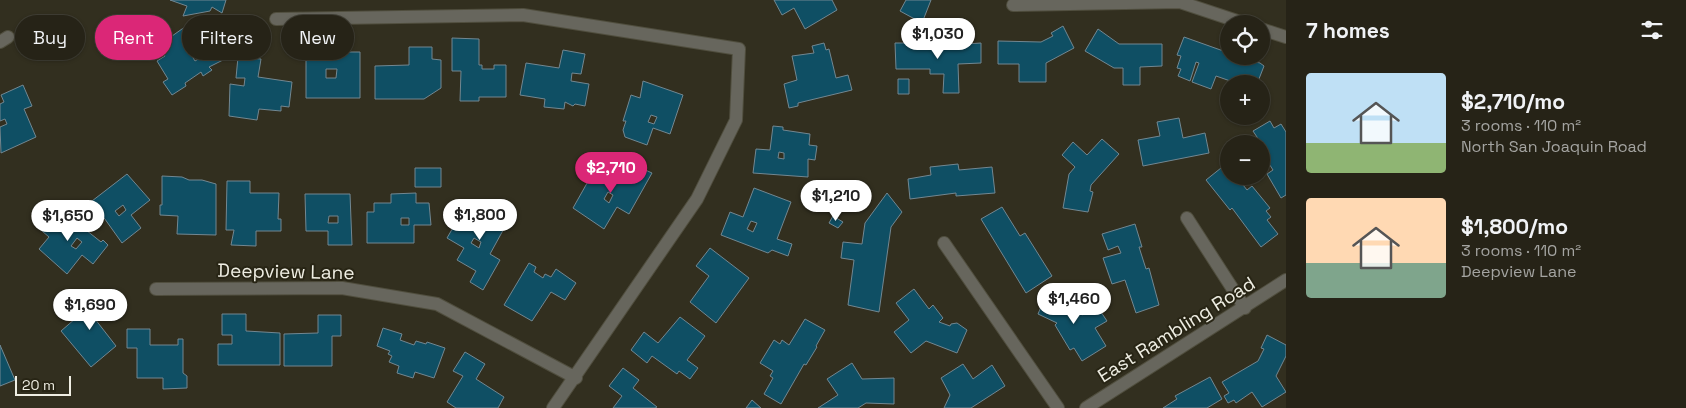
<!DOCTYPE html>
<meta charset="utf-8">
<style>
:root{--surface:#262317;--page:#2e2b20;--text:#f1f3f6;--muted:#a4a4a1;--line:#424036;--accent:#db2777}
body{margin:0;font-family:"Space Grotesk",sans-serif;background:var(--page);color:var(--text);height:100vh;display:flex;flex-direction:column;font-size:19px;white-space:nowrap}
*{box-sizing:border-box;margin:0}
p{font-size:16px;color:var(--muted)}
.icon{flex:none;width:28px;height:28px;fill:none;stroke:currentColor;stroke-width:2;stroke-linecap:round;stroke-linejoin:round}
.map{position:relative;flex:1;overflow:hidden}
.details{display:flex;flex-direction:column;background:var(--surface);width:400px}
.details>*{flex:none}
.banner{position:absolute;left:15px;top:15px;width:475px;height:45px;display:flex;gap:10px}
.fabs{position:absolute;left:1220px;top:15px;display:grid;gap:10px}
.fabs a{display:grid;place-items:center;width:50px;height:50px;border-radius:50%;background:var(--surface);box-shadow:0 1px 4px #0004,0 0 0 1px var(--line);font-size:25px}
.scale{position:absolute;left:15px;bottom:12px;width:56px;box-sizing:border-box;padding-left:5px;border:2px solid #efeee3;border-top:0;font-size:14px;line-height:18px;white-space:nowrap;color:#efeee3;-webkit-text-stroke:4px #282515;paint-order:stroke}
.price{position:absolute;translate:-50% -42px;padding:0 11px;border-radius:18px;background:#fff;color:#222;font-size:16px;line-height:32px;filter:drop-shadow(0 1px 2px #0008)}
.price::after{content:'';position:absolute;left:50%;top:30px;width:15px;height:11px;margin-left:-8px;background:inherit;clip-path:polygon(0 0,100% 0,50% 100%)}
.price.selected{background:var(--accent);color:#fff}
ul{padding:0;list-style:none}
li{display:flex;align-items:center;gap:15px;height:125px;padding:0 20px}
li span{display:grid;place-items:center;flex:none;width:140px;height:100px;border-radius:5px;color:#555}
li>.icon{margin-inline-start:auto}
span .icon{width:60px;height:60px;fill:#fffc;stroke-width:1}
li b{font-size:21px}
h2{display:flex;justify-content:space-between;align-items:center;height:60px;padding:0 20px;font-size:21px}
.chip{padding:0 18px;border-radius:22px;background:var(--surface);box-shadow:0 1px 4px #0004,0 0 0 1px var(--line);font-size:18px;line-height:45px}
.chip.selected{background:var(--accent);color:#fff}
main{display:flex;flex:1;min-height:0}
.map>svg:first-child{display:block}
</style>
<main>
<div class="map">
<svg width="1286" height="408" viewBox="0 0 1286 408">
<rect width="100%" height="100%" fill="#322f1f"/>
<path fill="#0f4f64" stroke="#728791" fill-rule="evenodd" d="M170,0H226L222,13L212,7L210,11L183,16L187,6Z
M774,0H832L837,10L805,29L794,8L782,15Z
M906,0H931L922,23L900,11Z
M189,24L202,44L214,37L227,58L209,67L212,70L203,76L201,72L185,83L186,86L172,95L163,82L168,79L157,61L165,56L158,46ZM195,50L200,58L195,61L190,53Z
M1063,26L1074,48L1046,63V82H1019V64H998V41L1041,42L1053,36L1051,33Z
M1098,29L1119,44H1162V66L1140,67V85H1123V68H1114L1085,51Z
M1184,37L1229,53V56L1260,63L1264,66L1257,84H1239L1216,76L1211,89L1192,82L1199,63L1196,62L1190,81L1178,76L1181,69L1177,68L1181,56L1177,55Z
M452,38L479,39V65H482V69H494V65H506V97H479V101H460L461,71H452Z
M824,43L826,50L829,49L836,78L848,75L852,90L798,103V106L789,108L784,84L797,80L792,56L814,53L812,46Z
M895,43H935V46L981,43V63L958,64L959,93H943L944,74H930V69H896Z
M409,47H432V59L441,60V88L424,99H375V66L409,65Z
M563,50L585,54L581,74L572,73L571,81L589,84L585,106L575,104L573,106L565,102L564,109L544,107L545,99L520,95L526,63L559,68Z
M336,52H360V98H306V53H336ZM326,69H337L336,78H326Z
M238,57L261,59L258,77L292,82L289,107L281,106V111L259,109L257,120L229,116L230,84L244,86L245,78H236Z
M898,79H909V94H898Z
M643,81L683,95L670,134L653,128L647,145L625,137L623,130L626,121H623L631,95L640,98ZM651,115L657,117L654,124L648,122Z
M23,85L32,106L24,109L36,137L1,153L0,127L7,124L5,119L0,121V104L4,102L1,95Z
M1179,118L1183,138L1205,133L1209,153L1143,166L1138,140L1160,136L1157,122Z
M1270,121L1274,128L1281,124L1286,132V195L1281,198L1267,174L1273,170L1261,151V144L1255,141L1259,140L1253,131Z
M773,126L783,127V130L810,134L809,145L817,146L815,160L808,159V177L753,173L756,149L770,150ZM779,152L784,153V159L778,158Z
M1102,139L1119,154L1091,185L1090,191L1093,192L1088,212L1063,208L1069,174L1075,167L1062,155L1073,142L1087,155Z
M630,163L652,173L629,214L617,207L604,229L573,208L595,169L617,182ZM608,192L613,195L609,203L604,199Z
M958,164L959,170L992,167L995,193L956,196V193L910,199L908,179L931,175L930,167Z
M1226,164L1229,167V176H1236L1247,190L1252,186L1270,208L1266,211L1271,217L1267,220L1278,234L1261,247L1232,208L1230,210L1206,180Z
M415,168H441V187H415Z
M127,174L150,200L131,215L141,228L122,243L92,201ZM123,205L126,210L119,216L115,211Z
M162,176L182,177L189,180H202L216,184V235L177,234L178,216L160,215V205H162Z
M227,181H250V193H279L278,219H281V231H256V246L231,245L234,230H226Z
M754,188L791,202L777,239L792,244L788,256L772,250L768,253L721,235L730,212L743,217ZM751,221L757,223L753,232L747,229Z
M416,193V203H429L431,225H414V243H367V212H374V203H391V194ZM401,218H409V225H401Z
M887,193L902,212L891,227L879,312L848,305L854,260L841,258L843,242L862,244L865,223Z
M305,194H350L352,245H328V231H306ZM329,216H338V223H328Z
M491,202L512,214L490,254L500,260L483,290L470,282L476,271L457,260L464,248L447,238L465,207L483,217ZM474,238L481,242L479,248L471,243Z
M1002,207L1020,236L1025,233L1052,276L1026,293L981,219Z
M46,210L61,222L66,214L101,242L103,240L108,245L93,264L82,255L67,274L39,249L49,237L35,225ZM77,238L82,242L76,249L71,246Z
M833,216L843,222L838,228L829,223Z
M1135,224L1142,247H1139L1146,269L1149,268L1159,305L1136,313L1125,280L1112,284L1103,258L1121,253L1118,246L1108,250L1102,234Z
M710,248L749,278L716,323L690,302L709,276L696,266Z
M529,263L536,267L534,272L543,278L545,274L551,277L556,269L576,283L565,300L551,292L532,321L504,305Z
M1051,288L1052,295L1078,308L1082,315L1097,306L1107,321L1095,328L1106,346L1082,361L1074,348L1070,350L1055,325L1057,323L1038,314L1043,302L1039,295Z
M914,289L929,309L933,305L943,318L939,322L950,326L951,324L957,323L967,330L957,353L926,341L911,353L894,332L909,320L896,303Z
M93,291L108,308L95,319L116,346L91,367L61,331L83,312L77,305Z
M222,314H246V331L280,333V365H218V344H232V335H222Z
M318,315H341V336H332V366H284V334L318,333Z
M680,317L705,336L687,360L698,368L690,379L679,371L677,374L652,356L647,363L631,350L644,332L658,343Z
M805,319L825,330L816,346L817,347L806,365L804,364L781,404L764,394L773,378L770,376L773,371L760,363L774,340L780,344L782,340L789,345Z
M383,328L402,334L400,340L414,345L416,341L426,344L427,342L445,348L434,378L415,372L413,378L397,373L399,366L389,362L392,356L388,354L390,351L377,346Z
M127,329H150V345H178V339H183V373L187,376V388L163,389V378H137V348H127Z
M1267,335L1286,345V356L1276,376L1286,392L1262,407L1252,392L1236,403L1234,400L1228,403L1224,396L1229,393L1222,382L1258,361L1264,349L1261,348Z
M0,345L15,380L0,386Z
M465,352L485,364L476,379L504,397L498,408H456L447,402L463,376L453,371Z
M852,363L862,379L894,378V404L866,403L858,408H818L838,395L827,379Z
M963,364L973,379L992,365L1005,386L971,408H944L950,395L941,378Z
M623,368L639,380L633,388L657,407L655,408H613L622,396L609,386Z
M1210,377L1222,399L1207,408H1163L1177,399L1175,396Z
M752,400L761,408H746Z"/>
<g fill="none" stroke-linecap="round" stroke-linejoin="round">
<g stroke="#504e3e" stroke-width="14">
<path id="minor" d="M1013,5L1180,2L1246,24
M276,19L523,15L739,49L736,120L697,199L553,408
M1261,29L1286,37
M0,42L8,37
M1187,218L1245,308
M944,243L1058,408
M156,289L342,288L437,304L576,378
M1086,408L1286,280"/>
</g>
<use href="#minor" stroke="#67665d" stroke-width="12"/>
</g>
<g text-anchor="middle" stroke-width="4" stroke-linejoin="round" paint-order="stroke">
<g font-size="19" fill="#efeee3" stroke="#282515">
<text transform="translate(286 271) rotate(1)" y="7">Deepview Lane</text>
<text transform="translate(1176 329) rotate(-32)" y="7">East Rambling Road</text>
</g>
</g>
</svg>
<div class="fabs">
<a><svg class="icon" aria-label="locate" viewBox="0 0 24 24"><circle cx="12" cy="12" r="6"/><path d="M12 2v4M12 18v4M2 12h4M18 12h4"/></svg></a>
<a>+</a>
<a>−</a>
</div>
<div class="scale">20 m</div>
<b class="price" style="left:938px;top:60px">$1,030</b>
<b class="price selected" style="left:611px;top:194px">$2,710</b>
<b class="price" style="left:836px;top:222px">$1,210</b>
<b class="price" style="left:480px;top:241px">$1,800</b>
<b class="price" style="left:68px;top:242px">$1,650</b>
<b class="price" style="left:1074px;top:325px">$1,460</b>
<b class="price" style="left:90px;top:331px">$1,690</b>
<div class="banner">
<a class="chip">Buy</a>
<a class="chip selected">Rent</a>
<a class="chip">Filters</a>
<a class="chip">New</a>
</div>
</div>
<section class="details">
<h2>7 homes<svg class="icon" aria-label="filters" viewBox="0 0 24 24"><path d="M4 7h16M4 17h16"/><circle cx="9" cy="7" r="2"/><circle cx="15" cy="17" r="2"/></svg></h2>
<ul>
<li><span style="background:linear-gradient(#bfe0f5 70%,#8fb573 0)"><svg class="icon" aria-label="home" viewBox="0 0 24 24"><path d="M3 11l9-7 9 7M6 9v11h12V9"/></svg></span><div><b>$2,710/mo</b><p>3 rooms · 110 m²</p><p>North San Joaquin Road</p></div></li>
<li><span style="background:linear-gradient(#ffd9b3 65%,#7fa58c 0)"><svg class="icon" aria-label="home" viewBox="0 0 24 24"><path d="M3 11l9-7 9 7M6 9v11h12V9"/></svg></span><div><b>$1,800/mo</b><p>3 rooms · 110 m²</p><p>Deepview Lane</p></div></li>
</ul>
</section>
</main>
